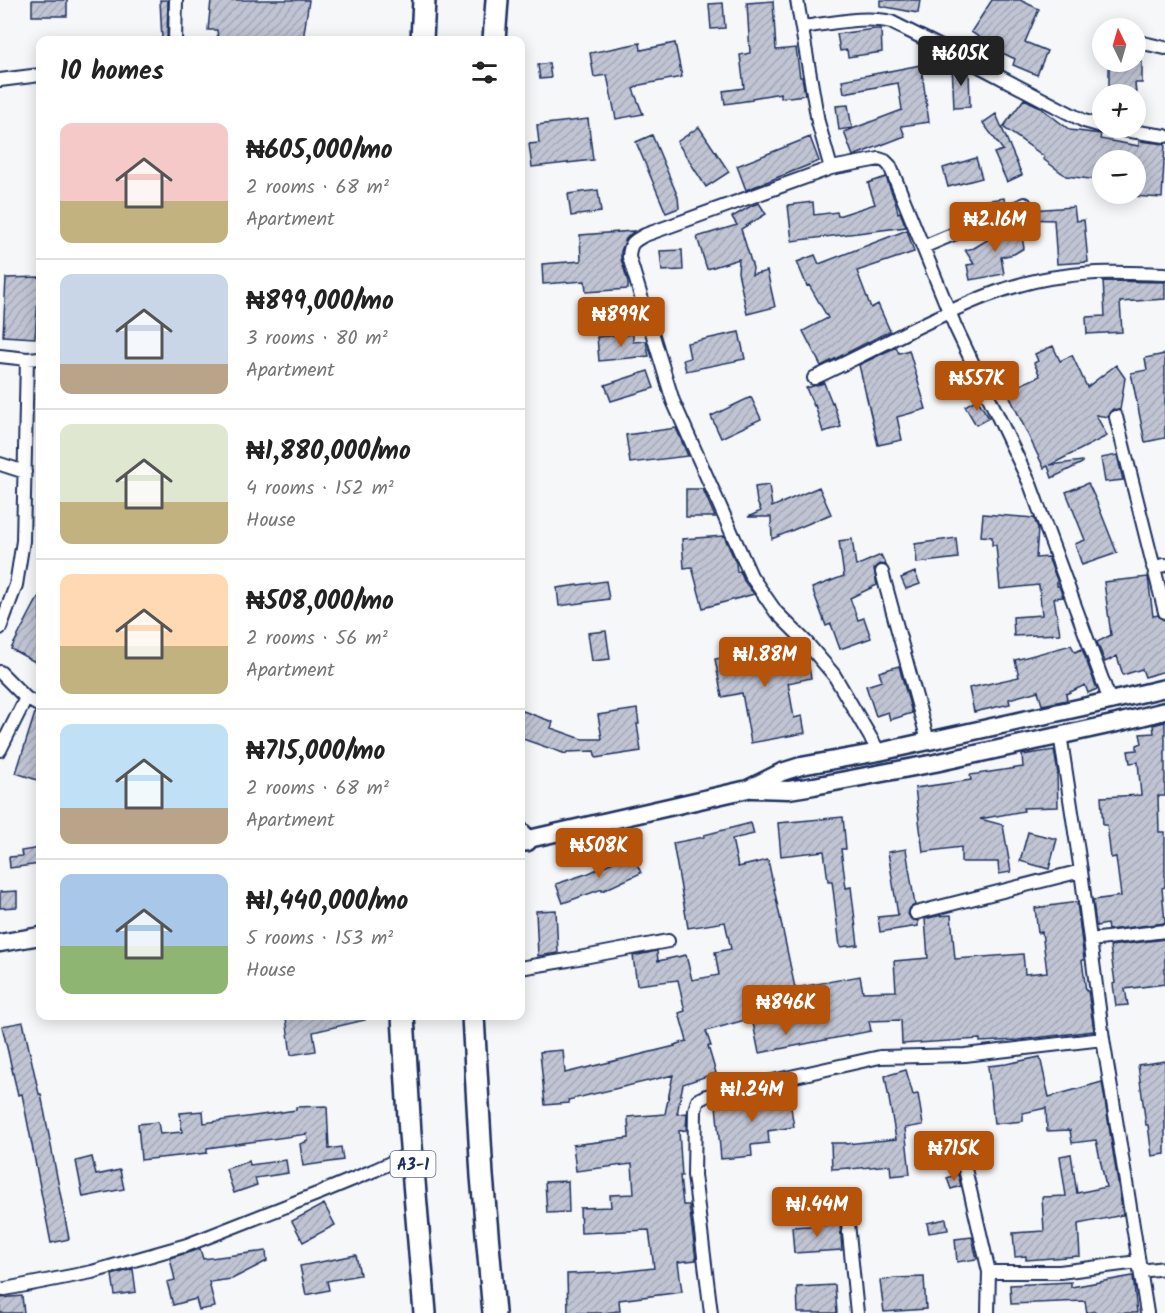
<!DOCTYPE html>
<meta charset="utf-8">
<style>
:root{--surface:#fff;--page:#f2f2f2;--text:#222;--muted:#767676;--line:#e0e0e0;--accent:#b45309}
body{margin:0;font-family:Kalam,sans-serif;background:var(--page);color:var(--text);height:100vh;display:flex;flex-direction:column;font-size:22px;white-space:nowrap}
*{box-sizing:border-box;margin:0}
p{font-size:20px;color:var(--muted)}
.icon{flex:none;width:33px;height:33px;fill:none;stroke:currentColor;stroke-width:2;stroke-linecap:round;stroke-linejoin:round}
.map{position:relative;flex:1;overflow:hidden}
.sheet{position:absolute;left:36px;top:36px;width:489px;height:984px;display:flex;flex-direction:column;background:var(--surface);border-radius:12px;box-shadow:0 3px 15px #0003}
.sheet>*{flex:none}
.needle{width:39px;rotate:355deg}
.buttons{position:absolute;left:1092px;top:18px;display:grid;gap:12px}
.buttons a{display:grid;place-items:center;width:54px;height:54px;border-radius:50%;background:var(--surface);box-shadow:0 3px 15px #0003;font-size:30px}
.price{position:absolute;translate:-50% -51px;padding:0 14px;border-radius:6px;background:var(--accent);color:#fff;font-size:20px;line-height:39px;filter:drop-shadow(0 2px 3px #0008)}
.price::after{content:'';position:absolute;left:50%;top:36px;width:18px;height:14px;margin-left:-9px;background:inherit;clip-path:polygon(0 0,100% 0,50% 100%)}
.price.current{background:#222;color:#fff}
ul{padding:0;list-style:none}
li{display:flex;align-items:center;gap:18px;height:150px;padding:0 24px}
li+li{border-top:2px solid var(--line)}
li span{display:grid;place-items:center;flex:none;width:168px;height:120px;border-radius:12px;color:#555}
li>.icon{margin-inline-start:auto}
span .icon{width:72px;height:72px;fill:#fffc;stroke-width:1}
li b{font-size:26px}
h2{display:flex;justify-content:space-between;align-items:center;height:72px;padding:0 24px;font-size:26px}
.map>svg:first-child{display:block}
</style>
<div class="map">
<svg width="1165" height="1313" viewBox="0 0 1165 1313">
<defs>
<pattern id="building-hatch" width="6" height="6" patternUnits="userSpaceOnUse" patternTransform="scale(1.5)"><rect width="6" height="6" fill="#c0c4d3"/><path d="M-1 1l2-2M0 6l6-6M5 7l2-2" fill="none" stroke="#a4a9b8"/></pattern>
</defs>
<rect width="100%" height="100%" fill="#f6f7f9"/>
<filter id="ink" filterUnits="userSpaceOnUse"><feTurbulence type="fractalNoise" baseFrequency=".0167" numOctaves="2"/><feDisplacementMap in="SourceGraphic" scale="12" xChannelSelector="R" yChannelSelector="G"/><feConvolveMatrix kernelMatrix="1 2 1 2 8 2 1 2 1" color-interpolation-filters="sRGB"/></filter>
<g filter="url(#ink)">
<path fill="url(#building-hatch)" stroke="#1b2f5e" stroke-width="1.5" d="M32,0H67V16H32Z
M160,0H168L167,40H162Z
M211,0H309L303,40H218L217,30H208Z
M880,0H920L918,13L880,6Z
M992,0H1020L1039,9L1025,42L1047,51L1037,75L1013,65L1015,59L994,49L995,47L971,32Z
M773,1L776,50L796,48L800,77H802L805,95L781,98V93L752,98V100L725,104L723,91L744,88L740,55L750,53L747,3Z
M723,3L725,28L711,29L709,4Z
M875,29H881L882,52L848,57L847,50L840,51L837,34Z
M640,43L641,50L675,43L682,77L640,85L633,89L643,114L616,119L607,75L594,77L590,53Z
M1117,62H1142V83H1135L1136,94H1109V67H1116Z
M549,63L551,78L540,79L538,65Z
M952,64H956L969,70L970,107L954,108Z
M921,65L929,122L901,126L905,136L853,156L844,132L902,110L898,83L844,93L842,80Z
M1024,99L1038,106L1070,130L1101,134L1100,139L1139,146V141L1165,144L1162,198L1134,196V194H1136L1137,160H1101L1098,180L1066,176L1043,159L1045,157L1003,127Z
M848,105L852,128L839,130L836,106Z
M996,114L1022,175L1007,182L994,153L1003,150L983,123Z
M588,119L593,160L532,167L529,144L539,143L537,125Z
M699,127L729,172L706,187L677,142Z
M652,135L678,197L679,208L666,213L636,142Z
M810,137L819,161L746,190L737,166Z
M976,158L982,178L948,187L943,168Z
M886,177L896,204L898,213L900,212L906,227L792,241L788,205L813,202L814,215L837,212L838,216L875,204L868,183Z
M598,190L601,212L571,216L568,194Z
M1004,198L1005,203L956,224L953,205Z
M759,203L766,214L741,229L753,268L752,275L767,271L775,307L747,314L738,272L739,259L707,269L697,237L737,225L732,217L751,206Z
M1074,207L1076,221L1084,220L1088,262L1057,264L1054,220L1021,219V215L1030,210Z
M1019,221L1024,248L1014,254L1001,257L1004,274L970,280L967,265L974,264L965,250L974,248Z
M907,230L914,252L857,271L871,308L878,304L890,331L821,366L803,331L828,318L809,285L807,286L797,262L815,255L819,264Z
M634,231L626,239L621,251V259L628,282V289L586,292L585,281L543,284L542,264L581,261L580,235Z
M682,250L683,270L662,271L660,251Z
M40,277V298L38,299L35,338L3,336L6,278Z
M1103,281L1165,282V299L1120,302L1122,332L1087,334L1086,317L1105,316Z
M739,332L745,359L686,371L683,360L690,358L687,343Z
M633,334V342L646,341L649,356L599,361L597,337Z
M1053,346L1060,361L1072,355L1087,387L1116,365L1125,378L1120,410L1113,409L1110,412L1108,417L1096,415L1107,436L1050,465L1082,461V463L1052,478L1048,466L1044,468L1007,391L1040,376L1034,363L1038,361L1035,354Z
M896,347L899,353L909,350L926,409L897,417L902,440L878,445L859,365Z
M1165,354V438L1145,442L1131,373L1147,370L1145,358Z
M648,371L654,388L611,401L605,385Z
M824,383L832,403L833,402L841,427L823,432L815,405L814,406L806,388Z
M751,397L761,419L721,438L711,416Z
M977,399L989,418L976,425L965,406Z
M676,428L688,456L630,463L626,435Z
M1117,455L1123,480L1105,482L1101,458Z
M1088,483L1096,500L1117,553L1082,565L1075,544L1085,540L1066,492Z
M769,485L772,507L819,487L831,514L772,539L771,517H748L761,511L757,502L755,487Z
M686,489H703L715,517H686Z
M983,514L1034,518L1038,528L1036,558L1048,557L1057,580V586H1059L1063,597L1054,598L1060,634L1014,636L1013,617L1042,615L1039,585L1000,589L996,545H992V537L981,536Z
M724,536L736,563L737,572L740,571L744,581L754,594L703,608L692,567L684,568L682,539Z
M956,538L958,558L917,563L915,544Z
M852,539L856,566L881,555L886,565L879,564L874,569L877,585L850,598L858,620L864,618L871,638L840,649L831,624L826,626L812,588L844,576L839,541Z
M915,572L920,584L906,589L901,578Z
M1148,577L1153,616L1158,615L1160,618L1165,620V671L1145,677L1142,669L1123,675L1117,656L1105,662L1097,642L1111,635L1104,582Z
M606,581L609,599L559,606L557,588Z
M40,594V651L35,662L11,649Z
M606,631L610,659L592,661L588,633Z
M750,641L752,652L797,644L807,656L811,678L788,683L794,718L802,716L805,733L751,743L742,693L722,697L715,659L738,655L736,643Z
M1071,645L1075,652L1082,649L1097,689L1088,693L1085,685L1066,694L1067,700L1042,705L1038,691L1009,699L1010,704L974,712L969,688L1019,677L1015,660Z
M899,666L912,713L890,720L888,712L876,716L866,686L882,681L879,672Z
M637,709L639,724H637L641,751L596,758L594,751L567,752L566,754L520,738V717L523,711L553,722L551,728L582,739H602L598,715Z
M35,713L40,714V781L16,773Z
M1165,722V796H1158L1159,832H1165V887L1162,888L1165,923L1108,930L1107,924L1096,926L1093,900L1121,896L1116,857L1111,858L1107,825H1103L1101,797L1141,795L1138,762L1130,763L1128,751L1137,750V745L1142,743L1140,734L1154,733L1153,725Z
M1054,750L1058,774L1057,775L1058,807L1023,808L1024,811L980,819L1003,825L1011,872L999,874L998,862H961V847L923,852L915,788L971,780L970,775L1023,767L1022,755Z
M843,817L846,849H841L846,888L851,887L858,945L840,947L832,881H828L824,851L781,856L778,823Z
M751,823L754,834L732,839L738,867L768,860L795,988L860,976L863,992L896,991L894,961L928,958L925,919L937,916L951,915L955,959L1023,954L1025,974L1047,972L1042,932L1038,933L1035,908L1077,902L1084,960H1082L1086,991H1088L1094,1031L1018,1040L980,1042V1039L902,1044L901,1020L869,1021L871,1031L759,1053L752,1018L706,1031L711,1046H708L716,1073L683,1084L677,1114L687,1113L686,1130L679,1131L682,1176H680L683,1205H689L696,1260L678,1262L682,1292L619,1300L620,1311L603,1313H568L567,1274L619,1272L654,1268L649,1230L581,1233L580,1208L611,1207L610,1195L634,1194L632,1164L576,1171L573,1145L629,1138L628,1117L665,1114L673,1075L568,1100L569,1103L545,1105L540,1052L563,1050L565,1073L675,1046L674,1045L687,1041L679,1013L685,1011L678,980L637,985L633,956L657,951L658,961L686,955L692,980L719,975L715,952L731,949L725,922L688,928L673,843L704,837V835Z
M1028,832L1057,839L1049,869L1020,861Z
M40,848V864L10,868L9,857L22,856L21,851Z
M906,849L915,905L910,908L908,914L911,919L918,921V926L880,932L878,917L898,915L888,852Z
M632,853L641,873L602,891V889L563,903L556,884L589,873Z
M17,891V907L0,908V892Z
M556,910L558,953L538,956L536,911Z
M1165,939V984L1125,989L1128,1005L1116,1006L1113,984L1115,983L1110,946Z
M299,1016H365V1020L313,1032L316,1051L291,1055L286,1018Z
M23,1022L39,1094H41L69,1239L51,1243L22,1094L18,1095L2,1026Z
M1040,1057L1049,1097L1102,1082L1123,1215L1078,1224L1080,1256L1026,1260V1256L1015,1257L1013,1233L1044,1231L1042,1197L1066,1196L1060,1156L1071,1154L1077,1193L1106,1187L1096,1140L1072,1143L1070,1130L1047,1131L1046,1108L1023,1113V1121L994,1124L988,1066L1006,1064Z
M1165,1061V1154L1152,1156L1148,1125H1146L1138,1065Z
M906,1070L913,1095L918,1094L923,1125L905,1128L910,1174L891,1176L890,1165L851,1169V1168L832,1169L831,1143H846V1144L896,1139L885,1076Z
M788,1088L794,1127L768,1131L769,1143L751,1145L752,1156L721,1159L716,1105L762,1101L761,1092Z
M327,1106L329,1149L341,1147L343,1160L303,1166L300,1144L308,1141L307,1134L207,1148V1153L141,1160L138,1124L158,1122L160,1134L182,1132L180,1113L203,1111L204,1123L296,1110V1107Z
M92,1157L96,1175L120,1170L124,1189L83,1197L76,1161Z
M286,1160L288,1173L255,1178L257,1185L234,1193L226,1169L249,1161L250,1165Z
M958,1174L961,1186L951,1189L947,1178Z
M568,1181L569,1212L547,1213L545,1182Z
M324,1204L335,1225L303,1242L292,1221Z
M946,1219L948,1230L929,1233L927,1223Z
M840,1224L842,1250L794,1253L792,1227Z
M972,1237L977,1259L957,1262L955,1239Z
M200,1249L203,1259L266,1251L267,1261L232,1279L209,1282L215,1307L199,1310L196,1299L173,1305L167,1282L175,1280L170,1258Z
M356,1255L360,1275L327,1281L329,1290L306,1295L300,1266Z
M133,1269L136,1292L115,1295L112,1275Z
M1133,1276L1137,1313H1096L1095,1311L1087,1313L1085,1301L1011,1304L1010,1285L1071,1282V1287Z
M924,1277L926,1309L884,1312L880,1281L894,1278Z
M835,1285L837,1313H798L797,1287Z
M22,1296L24,1313H0V1298Z"/>
<g fill="none" stroke-linecap="round" stroke-linejoin="round">
<g stroke="#1b2f5e" stroke-width="16">
<path id="street" d="M797,0L818,122L831,168
M802,27C830,24 864,15 891,22L977,65L1084,121L1102,126
M175,40L176,0
M1143,43L1165,48
M0,80L40,75
M1109,128L1165,136
M923,247L1025,204
M0,356L27,359L40,358
M814,378C846,363 877,347 909,331C958,307 1009,282 1064,276C1098,271 1131,273 1165,274
M1116,417L1165,612
M0,464L25,472
M1153,567L1165,565
M882,572L928,741
M0,628L16,585L23,541L27,359
M0,672L26,698L40,706
M1060,734L1081,871L1103,1039L1147,1313
M0,750L26,698
M879,752L834,675L806,642L776,612L751,576L673,401L629,257C630,243 633,241 645,235L831,168L879,159L885,161L890,166L955,326L1030,484L1110,701
M916,913L1081,871
M1091,940L1165,931
M520,968L568,960L668,941
M959,1143L989,1272L988,1313
M846,1203L857,1313
M1140,1271L1165,1268
M989,1272H1060L1138,1262
M0,1290L92,1272L187,1245L322,1192L375,1170L412,1153
M711,1313L694,1175L695,1110L698,1100L706,1096L880,1057L965,1055L1103,1039"/>
</g>
<g stroke="#1b2f5e" stroke-width="21">
<path id="secondary" d="M752,789L789,790L814,786L935,763L1117,723L1165,711
M520,841L748,789L782,772L801,766L879,752L1110,701L1165,688
M0,943L40,936"/>
</g>
<g stroke="#1b2f5e" stroke-width="26">
<path id="highway" d="M422,40L424,0
M494,40L497,0
M520,834L526,840
M403,1016L410,1134L425,1313
M473,1016L482,1176L494,1313"/>
</g>
<use href="#street" stroke="#fff" stroke-width="12"/>
<use href="#secondary" stroke="#fff" stroke-width="16"/>
<use href="#highway" stroke="#fff" stroke-width="21"/>
</g>
</g>
<g text-anchor="middle" stroke-width="6" stroke-linejoin="round" paint-order="stroke">
<rect fill="#fff" stroke="#5f6d8e" stroke-width="1.5" x="390.5" y="1151" width="45" height="26" rx="4.5"/>
<g font-size="16" font-weight="bold" fill="#1b2f5e">
<text x="413" y="1170">A3-1</text>
</g>
</g>
</svg>
<div class="buttons">
<a><svg class="needle" viewBox="-14 -14 28 28"><path d="M0-13l5 13h-10z" fill="#e53935"/><path d="M0 13l5-13h-10z" fill="#767676"/></svg></a>
<a>+</a>
<a>−</a>
</div>
<b class="price current" style="left:961px;top:87px">₦605K</b>
<b class="price" style="left:995px;top:253px">₦2.16M</b>
<b class="price" style="left:621px;top:348px">₦899K</b>
<b class="price" style="left:977px;top:412px">₦557K</b>
<b class="price" style="left:765px;top:688px">₦1.88M</b>
<b class="price" style="left:599px;top:879px">₦508K</b>
<b class="price" style="left:786px;top:1036px">₦846K</b>
<b class="price" style="left:752px;top:1123px">₦1.24M</b>
<b class="price" style="left:954px;top:1182px">₦715K</b>
<b class="price" style="left:817px;top:1238px">₦1.44M</b>
<section class="sheet">
<h2>10 homes<svg class="icon" aria-label="filters" viewBox="0 0 24 24"><path d="M4 7h16M4 17h16"/><circle cx="9" cy="7" r="2"/><circle cx="15" cy="17" r="2"/></svg></h2>
<ul>
<li><span style="background:linear-gradient(#f6c9c9 65%,#c2b280 0)"><svg class="icon" aria-label="home" viewBox="0 0 24 24"><path d="M3 11l9-7 9 7M6 9v11h12V9"/></svg></span><div><b>₦605,000/mo</b><p>2 rooms · 68 m²</p><p>Apartment</p></div></li>
<li><span style="background:linear-gradient(#c9d6e8 75%,#b9a48a 0)"><svg class="icon" aria-label="home" viewBox="0 0 24 24"><path d="M3 11l9-7 9 7M6 9v11h12V9"/></svg></span><div><b>₦899,000/mo</b><p>3 rooms · 80 m²</p><p>Apartment</p></div></li>
<li><span style="background:linear-gradient(#dfe7d0 65%,#c2b280 0)"><svg class="icon" aria-label="home" viewBox="0 0 24 24"><path d="M3 11l9-7 9 7M6 9v11h12V9"/></svg></span><div><b>₦1,880,000/mo</b><p>4 rooms · 152 m²</p><p>House</p></div></li>
<li><span style="background:linear-gradient(#ffd9b3 60%,#c2b280 0)"><svg class="icon" aria-label="home" viewBox="0 0 24 24"><path d="M3 11l9-7 9 7M6 9v11h12V9"/></svg></span><div><b>₦508,000/mo</b><p>2 rooms · 56 m²</p><p>Apartment</p></div></li>
<li><span style="background:linear-gradient(#bfe0f5 70%,#b9a48a 0)"><svg class="icon" aria-label="home" viewBox="0 0 24 24"><path d="M3 11l9-7 9 7M6 9v11h12V9"/></svg></span><div><b>₦715,000/mo</b><p>2 rooms · 68 m²</p><p>Apartment</p></div></li>
<li><span style="background:linear-gradient(#a9c7e8 60%,#8fb573 0)"><svg class="icon" aria-label="home" viewBox="0 0 24 24"><path d="M3 11l9-7 9 7M6 9v11h12V9"/></svg></span><div><b>₦1,440,000/mo</b><p>5 rooms · 153 m²</p><p>House</p></div></li>
</ul>
</section>
</div>
